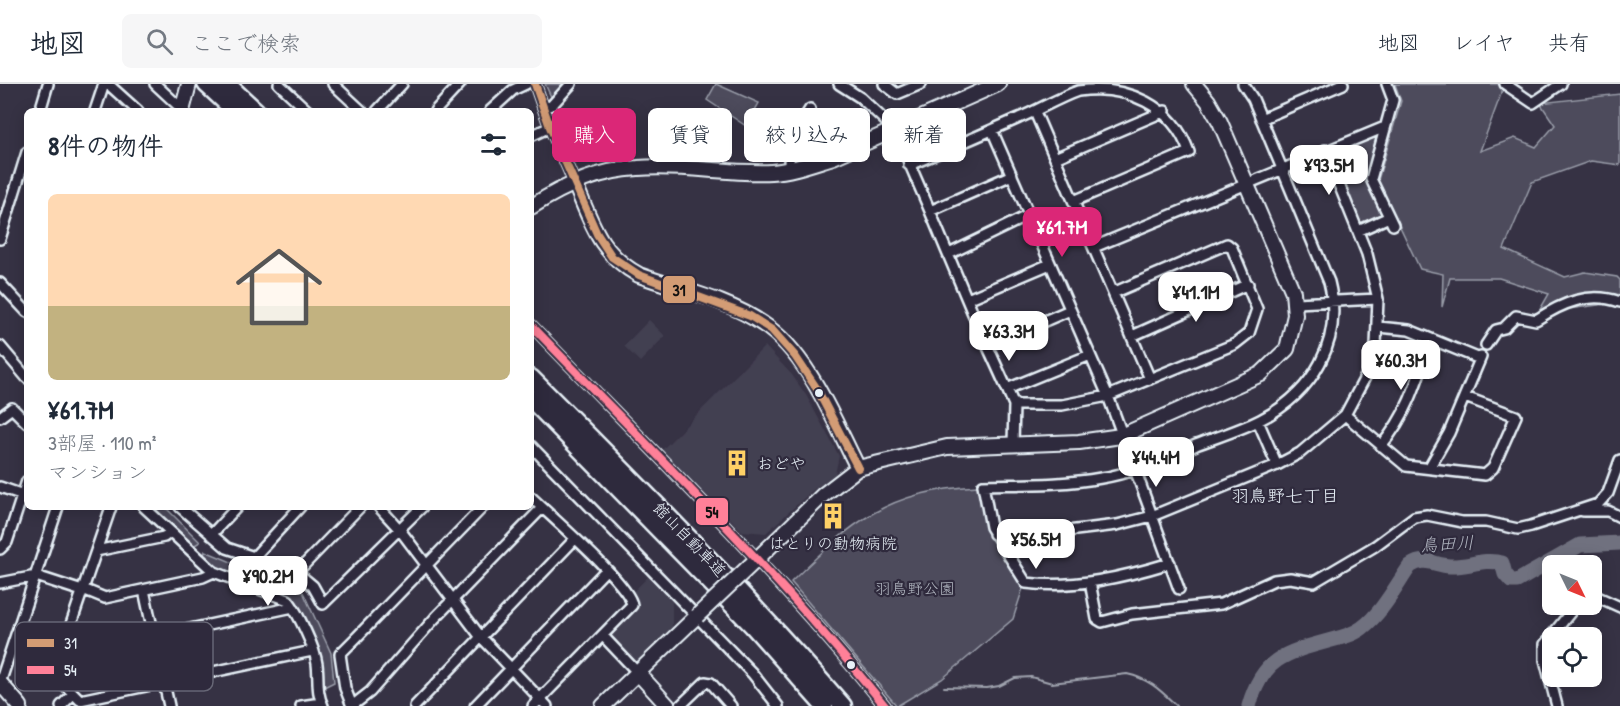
<!DOCTYPE html>
<html lang="ja">
<meta charset="utf-8">
<style>
:root{--surface:#fff;--page:#f6f6f7;--text:#1f2937;--muted:#747a83;--line:#e0e1e3;--accent:#db2777}
body{margin:0;font-family:"Patrick Hand","Klee One",sans-serif;background:var(--page);color:var(--text);height:100vh;display:flex;flex-direction:column;font-size:22px;white-space:nowrap}
*{box-sizing:border-box;margin:0}
p{font-size:20px;color:var(--muted)}
.icon{flex:none;width:33px;height:33px;fill:none;stroke:currentColor;stroke-width:2;stroke-linecap:round;stroke-linejoin:round}
.map{position:relative;flex:1;overflow:hidden}
.side{position:absolute;left:24px;top:24px;width:510px;height:402px;display:flex;flex-direction:column;background:var(--surface);border-radius:9px;box-shadow:0 3px 15px #0003}
.side>*{flex:none}
.hud{position:absolute;left:552px;top:24px;width:570px;height:54px;display:flex;gap:12px}
.needle{width:39px;rotate:133deg}
.buttons{position:absolute;left:1542px;top:471px;display:grid;gap:12px}
.buttons a{display:grid;place-items:center;width:60px;height:60px;border-radius:9px;background:var(--surface);box-shadow:0 3px 15px #0003;font-size:30px}
.price{position:absolute;translate:-50% -51px;padding:0 14px;border-radius:12px;background:#fff;color:#222;font-size:20px;line-height:39px;filter:drop-shadow(0 2px 3px #0008)}
.price::after{content:'';position:absolute;left:50%;top:36px;width:18px;height:14px;margin-left:-9px;background:inherit;clip-path:polygon(0 0,100% 0,50% 100%)}
.price.selected{background:var(--accent);color:#fff}
ul{padding:0;list-style:none}
li{display:grid;align-content:center;gap:12px;height:318px;padding:0 24px}
li+li{border-top:2px solid var(--line)}
li span{display:grid;place-items:center;height:186px;border-radius:9px;color:#555}
li>.icon{margin-inline-start:auto}
span .icon{width:108px;height:108px;fill:#fffc;stroke-width:1}
li b{font-size:26px}
h2{display:flex;justify-content:space-between;align-items:center;height:72px;padding:0 24px;font-size:26px}
.chip{padding:0 21px;border-radius:9px;background:var(--surface);box-shadow:0 3px 15px #0003;font-size:21px;line-height:54px}
.chip.selected{background:var(--accent);color:#fff}
header{display:flex;align-items:center;gap:36px;box-sizing:border-box;height:84px;padding:0 30px;background:var(--surface);border-bottom:2px solid var(--line)}
header strong{font-size:28px}
nav{display:flex;gap:33px;margin-inline-start:auto;font-size:21px}
.search{width:420px;height:54px;background:var(--page);display:flex;align-items:center;gap:15px;box-sizing:border-box;padding:0 21px;border-radius:9px;color:var(--muted);font-size:22px}
.map>svg:first-child{display:block}
</style>
<header>
<strong>地図</strong>
<div class="search"><svg class="icon" aria-label="search" viewBox="0 0 24 24"><circle cx="10" cy="10" r="6"/><path d="M15 15l6 6"/></svg>ここで検索</div>
<nav><a>地図</a><a>レイヤ</a><a>共有</a></nav>
</header>
<div class="map">
<svg width="1620" height="622" viewBox="0 0 1620 622">
<rect width="100%" height="100%" fill="#363244"/>
<filter id="ink" filterUnits="userSpaceOnUse"><feTurbulence type="fractalNoise" baseFrequency=".0167" numOctaves="2"/><feDisplacementMap in="SourceGraphic" scale="12" xChannelSelector="R" yChannelSelector="G"/><feConvolveMatrix kernelMatrix="1 2 1 2 8 2 1 2 1" color-interpolation-filters="sRGB"/></filter>
<g filter="url(#ink)">
<path fill="#433f51" d="M649,236L665,252L640,278L624,262Z
M765,262L792,291L806,311L839,372L835,390L813,406L766,449L742,447L662,366Z
M648,493L672,518V543L638,577H632L611,554L610,551L638,520L630,511Z"/>
<path fill="#4d4b5c" stroke="#9a9eaa" stroke-width="1.5" d="M545,0H568L553,17Z
M716,0L759,19L746,42L707,16Z
M1395,0H1502L1504,2L1480,67L1515,54L1536,63L1555,41L1540,19L1620,10V81L1591,77L1532,98L1504,165L1565,193L1585,188L1617,193L1620,196V218L1538,229L1549,210L1499,194H1450L1442,223L1443,190L1420,185L1378,96L1401,17Z
M1373,51L1378,56L1367,95L1381,129L1380,133L1363,140L1359,139L1329,69Z
M978,402L983,412L989,451L1023,504L1013,535L942,595L897,622L791,498C853,437 887,407 978,402Z
M152,423H165L200,458L193,462Z
M205,467L303,508L331,569L334,598L324,603L321,573L293,512L214,481L204,471Z"/>
<g fill="none" stroke-linecap="round" stroke-linejoin="round">
<path stroke="#a0a4af" stroke-width="2" d="M944,603L987,604L999,602L1015,594L1031,593L1052,599L1127,590C1150,595 1161,607 1177,622"/>
<path stroke="#70717f" stroke-width="15" d="M1249,622C1262,575 1284,569 1328,557C1340,554 1353,551 1362,544C1382,529 1396,502 1410,482C1425,472 1434,481 1450,482C1468,483 1483,474 1502,479L1505,490L1511,497H1517L1580,461L1620,459"/>
<g stroke="#e8f1f8" stroke-width="14">
<path id="street" d="M108,0L138,27
M155,0L184,27
M279,0L308,27
M333,0L362,27
M535,0L550,43L575,100
M839,0L861,14L895,46L930,127
M884,0L897,10L921,0
M1387,0L1393,16L1371,95L1393,141
M1505,0L1533,19L1561,0
M545,23L552,21L571,0
M40,27L48,0
M95,27L104,0
M377,27L402,0
M435,27L460,0
M490,27L513,6L526,0
M1035,28L1150,295
M1261,35L1343,0
M992,46L1108,312L1179,505
M531,52L550,43
M1055,74L1165,27
M909,81C946,66 983,50 1019,34C1039,26 1058,14 1078,7C1127,0 1173,22 1189,68L1074,117
M789,85C788,61 797,45 810,25
M1012,91L930,127L947,168L951,169L1029,131
M1358,147L1387,134
M0,155L27,68
M1094,163L1385,43
M947,168L968,218
M1050,180L970,214L968,218L985,258L989,261L1070,226
M0,199L27,228
M1296,219L1378,215
M531,241C651,366 776,487 885,622
M1378,243L1409,246L1480,275
M1132,252L1248,200
M987,261L1007,305
M1486,261L1496,246L1504,244L1516,232L1536,236C1562,219 1589,207 1620,218
M0,262L27,294
M1090,271L1007,305L1014,321H1062L1108,312L1235,260L1249,249L1257,225L1232,164L1227,160L1113,209
M1345,331L1406,382L1485,391L1493,384L1516,332L1465,313
M0,333L12,324L27,339
M1258,337L1277,381
M1013,360L1014,321
M531,362L752,589L778,622
M1381,362C1409,328 1417,298 1430,257
M1429,384L1449,349L1481,273
M0,403L26,412
M531,413C550,432 630,500 632,521L533,622
M111,423L55,587L56,592L80,616L312,567
M144,423L214,488L288,516C298,529 315,564 317,580C319,595 316,608 323,622
M180,423L227,464L254,473L300,423
M360,423L300,485L301,492L313,502L323,520L422,423
M379,423L400,446L480,552L547,622
M1583,427H1608L1620,433
M994,450L1051,449L1117,441L1152,432L1277,381L1300,369L1345,331L1369,286L1376,261L1378,215L1367,170L1325,66
M211,451L237,423
M0,465L7,458L27,397
M96,467L164,453L170,448
M1170,479C1124,493 1074,505 1026,499L991,443L983,401C1022,400 1063,401 1101,394C1134,389 1165,374 1196,361C1217,353 1240,346 1260,336C1313,309 1344,257 1329,198L1253,15L1243,0
M1090,498L1097,535L1102,538L1132,530L1221,520L1274,496L1290,494L1314,498L1375,462L1414,433L1427,431L1462,438H1486L1518,445L1531,442L1598,420L1608,409L1620,376
M0,499L36,492L82,507
M83,505L105,514L203,493L214,488
M144,506L169,622
M1598,513L1620,523
M603,552L638,589
M59,573L293,523
M0,599L58,423
M61,622L73,610
M301,622L321,619
M352,622L370,608L435,534L542,424
M352,622L345,604L340,570L355,555L483,423
M415,622L575,455
M475,622L606,486
M680,622L705,598L711,599L731,622
M1557,622L1545,576V560L1577,520"/>
</g>
<g stroke="#e8f1f8" stroke-width="18">
<path id="secondary" d="M182,27L189,0
M575,100C592,139 599,169 639,191C680,206 727,215 763,240C808,269 834,337 858,384
M531,123C563,102 599,86 638,84C682,80 727,90 771,88C792,87 813,79 833,73L998,0
M757,475L823,411L858,384L947,363L1079,358L1121,352L1261,290L1287,265L1295,231L1293,208L1220,38L1208,17L1194,0
M638,589L668,622
M0,599L20,622
M603,622L697,532"/>
</g>
<g stroke="#e8f1f8" stroke-width="21">
<path id="highway" d="M206,0L235,27
M227,0L256,27
M531,294C638,401 744,508 843,622
M531,315L753,542L824,622"/>
</g>
<use href="#street" stroke="#2f2a3d" stroke-width="9"/>
<use href="#secondary" stroke="#2f2a3d" stroke-width="14"/>
<use href="#highway" stroke="#2f2a3d" stroke-width="16"/>
<g stroke="#e8f1f8" stroke-width="18" stroke-linecap="butt">
<path id="secondary-bridge" d="M697,532L757,475"/>
</g>
<use href="#secondary-bridge" stroke="#2f2a3d" stroke-width="14"/>
<g stroke="#2f2a3d" stroke-width="12">
<path id="bus-1" d="M535,0L550,43L597,150L612,173L639,191L750,232L772,246L795,272L817,305L858,384"/>
</g>
<g stroke="#2f2a3d" stroke-width="12">
<path id="bus-2" d="M531,241C651,366 776,487 885,622"/>
</g>
<use href="#bus-1" stroke="#d39c74" stroke-width="8"/>
<use href="#bus-2" stroke="#ff8098" stroke-width="8"/>
</g>
</g>
<defs>
<g id="building-bare" transform="scale(2.07)"><path d="M-4-6H4V6H1V3H-1V6H-4ZM-2.5-4.3h1.7v1.8h-1.7ZM.8-4.3h1.7v1.8H.8ZM-2.5-1h1.7V.8h-1.7ZM.8-1h1.7V.8H.8Z" fill="#ffd166" stroke="#2f2a3d" stroke-width="2.5" paint-order="stroke"/></g>
</defs>
<g fill-rule="evenodd">
<use href="#building-bare" x="737" y="379"/>
<use href="#building-bare" x="833" y="432"/>
</g>
<g fill="#e8f1f8" stroke="#2f2a3d" stroke-width="2">
<circle cx="819" cy="309" r="5"/>
<circle cx="851" cy="581" r="5"/>
</g>
<g text-anchor="middle" stroke-width="4.5" stroke-linejoin="round" paint-order="stroke">
<g font-size="16" fill="#e8f1f8" stroke="#2f2a3d" text-anchor="start">
<text x="757" y="385">おどや</text>
<text x="833" y="465" text-anchor="middle">はとりの動物病院</text>
</g>
<g font-size="16" fill="#e8f1f8" stroke="#2f2a3d">
<text transform="translate(690 455) rotate(46)" y="6">館山自動車道</text>
</g>
<g font-size="16" fill="#b2b7c1" stroke="#2f2a3d">
<text x="915" y="510">羽鳥野公園</text>
</g>
<g font-size="18" fill="#e8f1f8" stroke="#2f2a3d">
<text x="1285" y="418">羽鳥野七丁目</text>
</g>
<g font-size="18" font-style="italic" fill="#b2b7c2" stroke="#2f2a3d">
<text transform="translate(1447 460) rotate(-3)" y="6">鳥田川</text>
</g>
</g>
<rect x="15" y="538" width="198" height="69" rx="9" fill="#2f2a3d" stroke="#666675" stroke-width="1.5"/>
<rect x="27" y="555" width="27" height="8" fill="#d39c74"/>
<rect x="27" y="582" width="27" height="8" fill="#ff8098"/>
<g font-size="16" fill="#e8f1f8">
<text x="64" y="565">31</text>
<text x="64" y="592">54</text>
</g>
<g stroke="#2f2a3d" stroke-width="2">
<rect x="662" y="191" width="34" height="29" rx="6" fill="#d39c74"/>
<rect x="695" y="413" width="34" height="29" rx="6" fill="#ff8098"/>
</g>
<g font-size="16" text-anchor="middle" font-weight="bold" fill="#111">
<text x="679" y="212">31</text>
<text x="712" y="434">54</text>
</g>
</svg>
<div class="buttons">
<a><svg class="needle" viewBox="-14 -14 28 28"><path d="M0-13l5 13h-10z" fill="#e53935"/><path d="M0 13l5-13h-10z" fill="#747a83"/></svg></a>
<a><svg class="icon" aria-label="locate" viewBox="0 0 24 24"><circle cx="12" cy="12" r="6"/><path d="M12 2v4M12 18v4M2 12h4M18 12h4"/></svg></a>
</div>
<b class="price" style="left:1329px;top:112px">¥93.5M</b>
<b class="price selected" style="left:1062px;top:174px">¥61.7M</b>
<b class="price" style="left:1196px;top:239px">¥41.1M</b>
<b class="price" style="left:1009px;top:278px">¥63.3M</b>
<b class="price" style="left:1401px;top:307px">¥60.3M</b>
<b class="price" style="left:1156px;top:404px">¥44.4M</b>
<b class="price" style="left:1036px;top:486px">¥56.5M</b>
<b class="price" style="left:268px;top:523px">¥90.2M</b>
<div class="hud">
<a class="chip selected">購入</a>
<a class="chip">賃貸</a>
<a class="chip">絞り込み</a>
<a class="chip">新着</a>
</div>
<section class="side">
<h2>8件の物件<svg class="icon" aria-label="filters" viewBox="0 0 24 24"><path d="M4 7h16M4 17h16"/><circle cx="9" cy="7" r="2"/><circle cx="15" cy="17" r="2"/></svg></h2>
<ul>
<li><span style="background:linear-gradient(#ffd9b3 60%,#c2b280 0)"><svg class="icon" aria-label="home" viewBox="0 0 24 24"><path d="M3 11l9-7 9 7M6 9v11h12V9"/></svg></span><div><b>¥61.7M</b><p>3部屋 · 110 m²</p><p>マンション</p></div></li>
</ul>
</section>
</div>
